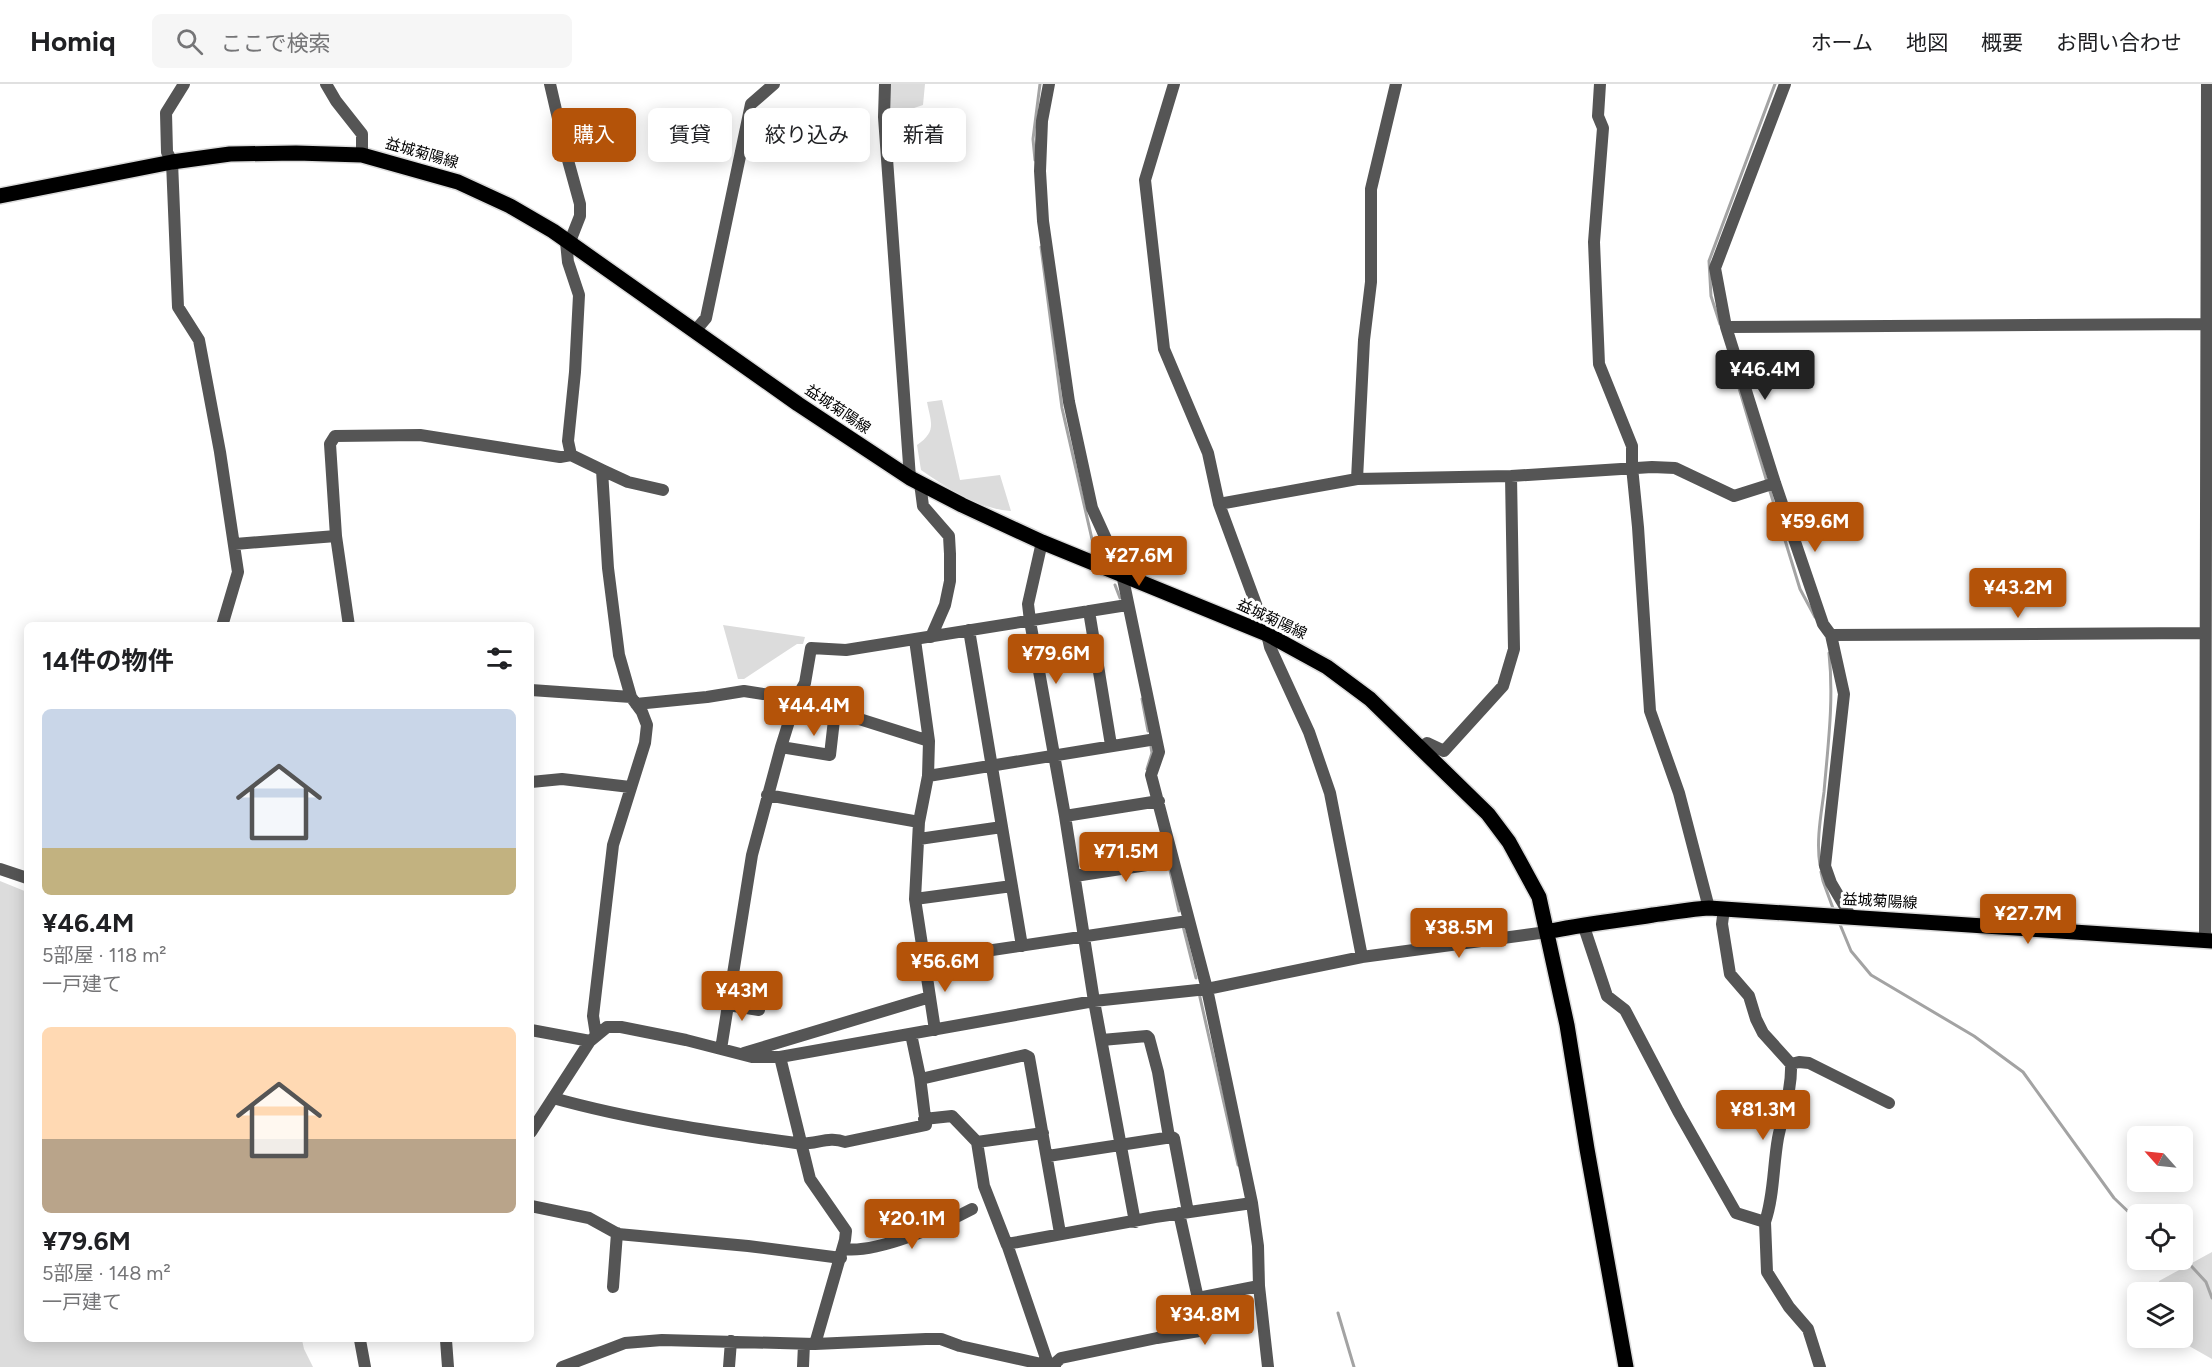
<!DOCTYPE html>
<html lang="ja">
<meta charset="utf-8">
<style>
:root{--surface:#fff;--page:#f6f6f6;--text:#202124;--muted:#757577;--line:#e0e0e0;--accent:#b45309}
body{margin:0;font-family:Figtree,"Noto Sans JP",sans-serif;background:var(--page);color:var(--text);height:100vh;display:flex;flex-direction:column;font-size:22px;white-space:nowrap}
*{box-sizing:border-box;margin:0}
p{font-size:20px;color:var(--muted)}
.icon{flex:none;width:33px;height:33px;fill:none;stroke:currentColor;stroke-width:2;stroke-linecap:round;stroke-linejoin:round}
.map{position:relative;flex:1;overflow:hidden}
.side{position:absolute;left:24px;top:538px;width:510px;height:720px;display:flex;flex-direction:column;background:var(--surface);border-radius:9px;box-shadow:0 3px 15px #0003}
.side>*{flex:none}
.hud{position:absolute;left:552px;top:24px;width:570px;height:54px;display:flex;gap:12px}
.needle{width:39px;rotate:297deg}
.controls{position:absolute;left:2127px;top:1042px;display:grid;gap:12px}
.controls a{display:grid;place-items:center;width:66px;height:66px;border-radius:9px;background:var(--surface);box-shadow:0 3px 15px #0003;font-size:30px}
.price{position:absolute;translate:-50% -51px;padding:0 14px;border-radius:6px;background:var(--accent);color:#fff;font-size:20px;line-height:39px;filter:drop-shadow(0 2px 3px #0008)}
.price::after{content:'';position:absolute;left:50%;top:36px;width:18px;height:14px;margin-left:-9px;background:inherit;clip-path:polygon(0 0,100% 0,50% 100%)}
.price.selected{background:#222;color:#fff}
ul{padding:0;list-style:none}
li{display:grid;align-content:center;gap:12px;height:318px;padding:0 18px}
li span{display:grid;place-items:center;height:186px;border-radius:9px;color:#555}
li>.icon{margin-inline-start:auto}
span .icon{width:108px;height:108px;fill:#fffc;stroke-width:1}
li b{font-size:26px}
h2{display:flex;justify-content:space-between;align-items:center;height:72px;padding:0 18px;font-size:26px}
.pill{padding:0 21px;border-radius:9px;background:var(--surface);box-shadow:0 3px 15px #0003;font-size:21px;line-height:54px}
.pill.selected{background:var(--accent);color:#fff}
header{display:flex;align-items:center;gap:36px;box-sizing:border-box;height:84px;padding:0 30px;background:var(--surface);border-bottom:2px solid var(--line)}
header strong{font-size:28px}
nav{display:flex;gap:33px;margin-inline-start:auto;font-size:21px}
.search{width:420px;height:54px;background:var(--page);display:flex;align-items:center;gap:15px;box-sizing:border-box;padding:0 21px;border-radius:9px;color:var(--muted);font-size:22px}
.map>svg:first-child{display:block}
</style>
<header>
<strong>Homiq</strong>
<div class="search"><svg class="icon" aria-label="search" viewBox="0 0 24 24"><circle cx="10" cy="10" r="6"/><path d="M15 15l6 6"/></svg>ここで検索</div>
<nav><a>ホーム</a><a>地図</a><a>概要</a><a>お問い合わせ</a></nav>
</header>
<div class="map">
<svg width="2212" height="1283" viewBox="0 0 2212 1283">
<rect width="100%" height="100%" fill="#fff"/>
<path fill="#dcdcdc" d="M887,0H925L923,21L914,24L912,55L892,59Z
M942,316L960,396L1000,391L1011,427C979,425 947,404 921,386L917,361C937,347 931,339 927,318Z
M723,541L805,553L803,560H797L744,595H738Z
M0,797L27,808V1256H302L304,1265L313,1283H0Z
M2212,1168V1275L2175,1254H2182V1209H2158L2159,1197Z"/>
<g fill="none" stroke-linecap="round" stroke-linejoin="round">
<path stroke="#a3a3a3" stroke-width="3" d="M1035,76L1033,55L1040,0
M1041,163L1062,324L1094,464
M1720,240L1711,212L1709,177L1775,0
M1739,304L1767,398
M1769,404L1800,505L1815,533
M1115,501L1120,514
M1142,615L1148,647
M1147,685L1152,669L1151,663
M1820,781C1816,757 1821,731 1824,708C1828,661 1834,616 1829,569
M1169,782L1179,827
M1821,788L1823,797L1834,827
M1839,838L1851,867L1871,891L1974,952L2023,988L2114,1114L2138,1137
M1183,842L1196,894
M1199,909L1238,1081
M2182,1172L2206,1198L2212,1214
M1338,1229L1354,1283"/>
<g stroke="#dbdbdb" stroke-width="18">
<path id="major" d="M0,112L172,78L230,70L296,69L362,71L458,98L510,122L553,147L798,320L910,394L962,421L1042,458L1267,550L1327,583L1370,615L1488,730L1509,758L1539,813L1567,941L1587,1065L1626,1283
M1547,848C1582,840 1617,837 1653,831C1672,829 1689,825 1709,824L2212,857"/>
</g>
<path stroke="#555" stroke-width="12" d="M184,0L166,29L167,68L172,78L178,223L199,256L220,368L238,488L222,542
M326,0L336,17L362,50V71
M550,0L566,69L580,120V132L569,160
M885,0L884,33L910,394
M1049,0L1042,37L1040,87L1043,137L1069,318L1092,424L1122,490L1159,668L1151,691L1207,905L1252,1119L1258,1162L1259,1202L1268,1283
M1174,0L1145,96L1164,265L1208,369L1219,420L1267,550L1270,563L1309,648L1330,709L1362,873
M1600,0L1598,32L1603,44L1594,158L1599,280L1632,362V383L1638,443L1650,627L1679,709L1709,824
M1785,0L1715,184L1726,243L1775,399L1823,540L1831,551L1844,610L1825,782L1831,799L1851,833
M566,158L568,178L579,211L575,288L568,357L571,371L602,386L608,484L619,571L631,613L642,628L647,641L645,659L613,761L593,932L596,951
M1726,243L2212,240
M695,247L706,234L751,20L774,0
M602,386L628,398L663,406
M1357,395L1364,256L1371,198V105L1396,0
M920,399L923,422L949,452L950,470V497L945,521L931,553
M1219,420L1357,395L1511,392L1652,383L1675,384L1734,412L1775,399
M336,452L330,360L335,352L420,351L560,373L571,371
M1042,458L1028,520L1030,537L1065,732L1094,917L1135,1138
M235,460L336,452L349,542
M1089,527L1111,661
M969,546L1022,862
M1831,551L2205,549
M915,556L929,657L928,692L919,738L915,815L935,946
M531,606L631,613
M636,620L707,613L744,607L796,615L929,657
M781,663L830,671L835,627
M1421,665L1427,659L1444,667L1503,602L1514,565L1511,392
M928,692L1156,655
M531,698L562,695L630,703
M767,711L919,738
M1065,732L1159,717
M919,755L1002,743
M0,785L27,794
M1075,792L1173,777
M915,815L1012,802
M1724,825L1722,840L1730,890L1749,912L1756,935L1763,949L1791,980L1799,978L1809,979L1889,1019
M1583,840L1607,912L1625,926L1678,1027L1736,1129L1765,1138L1767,1188L1789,1223L1808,1245L1820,1283
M2205,857L2207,0
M925,876L1188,837
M728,921L759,926
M531,946L590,957
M911,950L920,993L925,994L1025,971L1029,973L1060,1149
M1102,956L1147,952L1149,954L1158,988L1169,1053
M721,965L752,771L781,663L796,615L805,599L811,564L846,566L1127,521
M744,969L930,913
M780,973L810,1095L846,1147L845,1156L815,1260
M553,1014C632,1036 715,1048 796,1059C814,1062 828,1051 845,1058L926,1041L920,993
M924,1035L952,1032L977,1058L984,1102L1007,1161
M531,1048L590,957L607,943H621L686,956L752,973H780L1094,917L1207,905L1362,873L1547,848
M977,1058L1043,1049
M1048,1072L1172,1053L1174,1054L1188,1128
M531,1122L589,1134L618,1150L748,1162L841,1174
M1765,1138C1774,1112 1773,1082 1778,1054C1783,1029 1792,1006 1791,980
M843,1165C876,1170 942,1141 972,1125
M613,1203L617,1149
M1198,1214L1259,1202
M360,1256L365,1283
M446,1256L448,1283
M1048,1280L1007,1160L1155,1133L1252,1119
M1052,1282L1061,1274L1157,1254L1205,1246L1179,1129
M562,1283L625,1259L662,1256L815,1260L926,1255H941L960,1262L1055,1283
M729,1283L731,1257
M803,1283L804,1260"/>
<use href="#major" stroke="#000" stroke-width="15"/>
</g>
<g text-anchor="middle" stroke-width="6" stroke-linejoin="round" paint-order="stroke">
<g font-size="15" fill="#000" stroke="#fff">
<text transform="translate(422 69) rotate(16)" y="5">益城菊陽線</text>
<text transform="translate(838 325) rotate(34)" y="5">益城菊陽線</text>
<text transform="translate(1272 535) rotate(25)" y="5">益城菊陽線</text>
<text transform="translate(1880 817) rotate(3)" y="5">益城菊陽線</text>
</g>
</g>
</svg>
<div class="controls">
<a><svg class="needle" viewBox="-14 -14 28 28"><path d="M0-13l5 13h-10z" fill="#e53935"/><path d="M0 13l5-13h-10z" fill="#757577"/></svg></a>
<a><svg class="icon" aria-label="locate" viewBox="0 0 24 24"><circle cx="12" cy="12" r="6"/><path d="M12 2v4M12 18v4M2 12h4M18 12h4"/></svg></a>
<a><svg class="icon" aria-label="layers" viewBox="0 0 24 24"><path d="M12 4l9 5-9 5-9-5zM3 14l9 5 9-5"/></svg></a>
</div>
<b class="price selected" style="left:1765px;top:317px">¥46.4M</b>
<b class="price" style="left:1815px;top:469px">¥59.6M</b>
<b class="price" style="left:1139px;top:503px">¥27.6M</b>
<b class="price" style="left:2018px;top:535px">¥43.2M</b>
<b class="price" style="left:1056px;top:601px">¥79.6M</b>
<b class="price" style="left:814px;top:653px">¥44.4M</b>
<b class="price" style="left:1126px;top:799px">¥71.5M</b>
<b class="price" style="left:2028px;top:861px">¥27.7M</b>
<b class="price" style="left:1459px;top:875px">¥38.5M</b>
<b class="price" style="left:945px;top:909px">¥56.6M</b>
<b class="price" style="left:742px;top:938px">¥43M</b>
<b class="price" style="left:1763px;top:1057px">¥81.3M</b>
<b class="price" style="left:912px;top:1166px">¥20.1M</b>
<b class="price" style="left:1205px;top:1262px">¥34.8M</b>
<div class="hud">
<a class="pill selected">購入</a>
<a class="pill">賃貸</a>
<a class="pill">絞り込み</a>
<a class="pill">新着</a>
</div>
<section class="side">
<h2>14件の物件<svg class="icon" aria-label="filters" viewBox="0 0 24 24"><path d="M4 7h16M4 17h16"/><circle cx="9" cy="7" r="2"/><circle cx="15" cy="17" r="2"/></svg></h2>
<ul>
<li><span style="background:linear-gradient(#c9d6e8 75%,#c2b280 0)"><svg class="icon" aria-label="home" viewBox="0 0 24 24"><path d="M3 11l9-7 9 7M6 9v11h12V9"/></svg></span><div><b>¥46.4M</b><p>5部屋 · 118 m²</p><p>一戸建て</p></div></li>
<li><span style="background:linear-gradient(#ffd9b3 60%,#b9a48a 0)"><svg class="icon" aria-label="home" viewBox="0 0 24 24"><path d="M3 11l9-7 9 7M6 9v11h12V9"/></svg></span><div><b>¥79.6M</b><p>5部屋 · 148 m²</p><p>一戸建て</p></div></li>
</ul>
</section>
</div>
